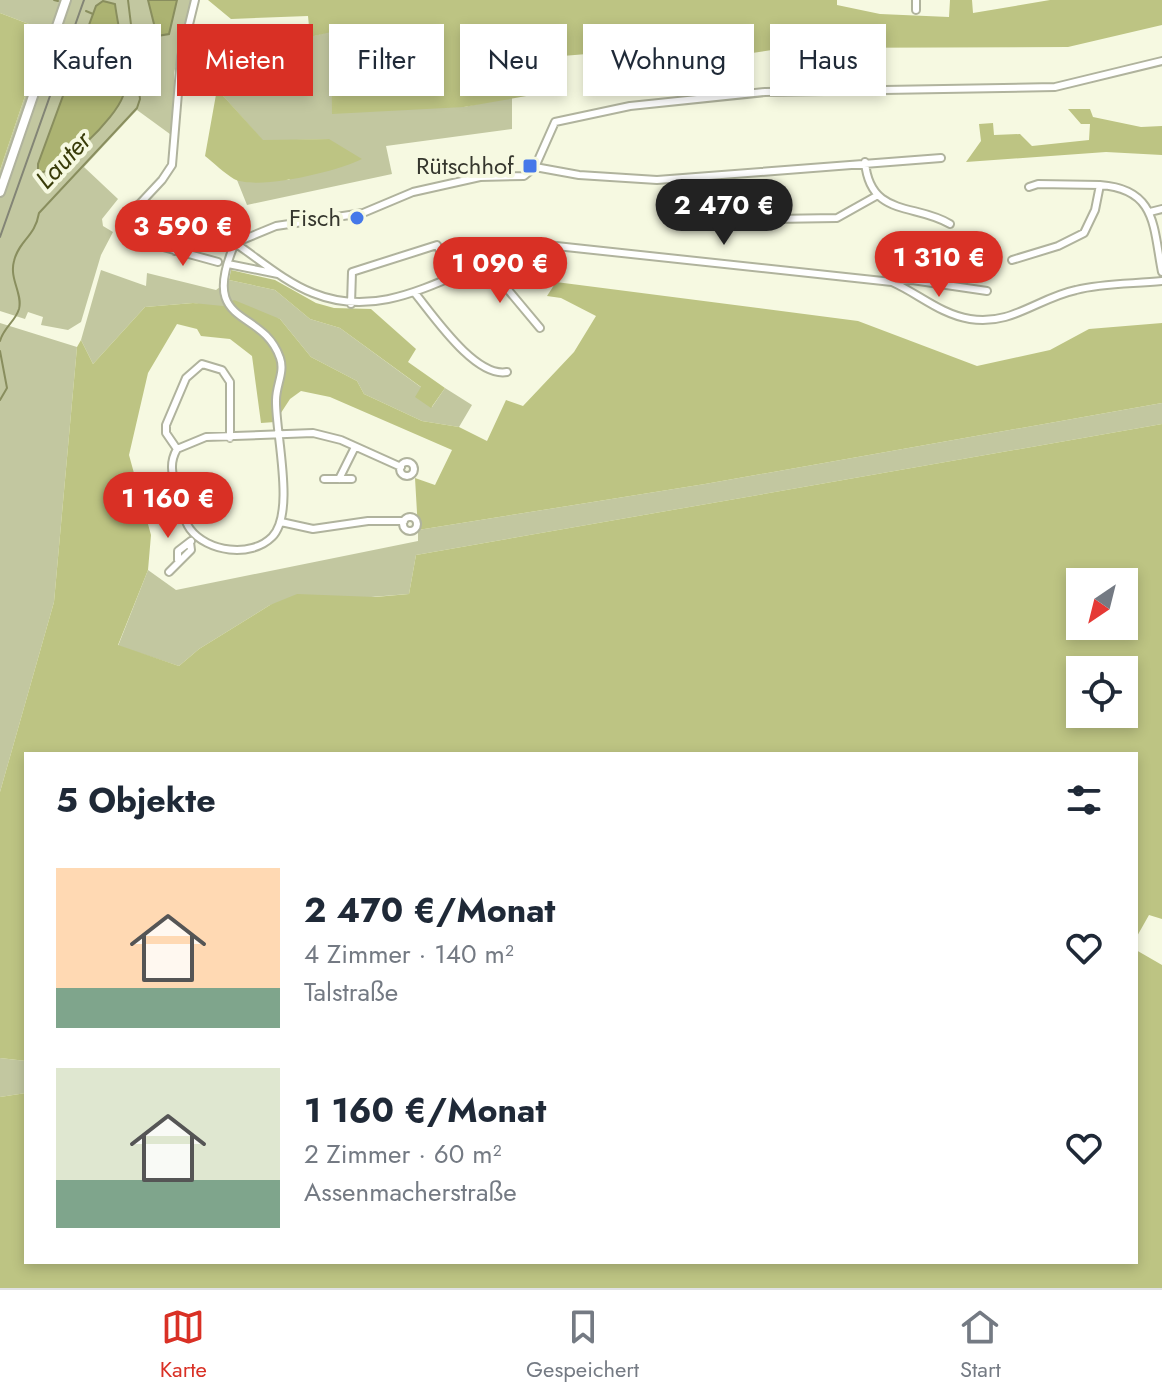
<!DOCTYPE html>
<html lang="de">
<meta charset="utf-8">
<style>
:root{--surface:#fff;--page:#f6f6f7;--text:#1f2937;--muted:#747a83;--line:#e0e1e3;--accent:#d93025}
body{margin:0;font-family:Jost,sans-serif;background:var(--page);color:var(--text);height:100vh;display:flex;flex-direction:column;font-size:30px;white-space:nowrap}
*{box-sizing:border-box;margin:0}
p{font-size:26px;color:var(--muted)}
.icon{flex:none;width:44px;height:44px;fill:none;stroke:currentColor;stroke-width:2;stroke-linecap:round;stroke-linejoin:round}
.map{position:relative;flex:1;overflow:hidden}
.side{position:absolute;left:24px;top:752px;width:1114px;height:512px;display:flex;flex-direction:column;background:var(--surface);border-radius:0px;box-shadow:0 4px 12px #0003}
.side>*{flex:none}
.guide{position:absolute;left:24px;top:24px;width:1114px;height:72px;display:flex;gap:16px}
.needle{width:52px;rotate:215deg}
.fabs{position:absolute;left:1066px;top:568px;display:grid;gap:16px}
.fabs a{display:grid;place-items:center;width:72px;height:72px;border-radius:0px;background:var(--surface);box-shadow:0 4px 12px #0003;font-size:40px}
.price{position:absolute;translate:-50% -68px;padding:0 18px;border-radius:28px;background:var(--accent);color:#fff;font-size:26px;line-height:52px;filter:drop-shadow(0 2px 4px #0008)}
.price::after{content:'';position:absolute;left:50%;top:48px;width:24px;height:18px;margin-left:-12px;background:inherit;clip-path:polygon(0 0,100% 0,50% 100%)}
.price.selected{background:#222;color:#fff}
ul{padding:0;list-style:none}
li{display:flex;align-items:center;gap:24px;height:200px;padding:0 32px}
li span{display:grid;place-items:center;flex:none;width:224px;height:160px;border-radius:0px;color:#555}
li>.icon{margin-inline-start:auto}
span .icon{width:96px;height:96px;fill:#fffc;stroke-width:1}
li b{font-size:34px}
h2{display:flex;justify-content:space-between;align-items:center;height:96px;padding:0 32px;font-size:34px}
.pill{padding:0 28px;border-radius:0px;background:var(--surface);box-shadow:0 4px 12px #0003;font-size:28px;line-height:72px}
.pill.selected{background:var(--accent);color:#fff}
.tabs{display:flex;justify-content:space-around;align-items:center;height:112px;border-top:2px solid var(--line);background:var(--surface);font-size:22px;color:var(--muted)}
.tabs a{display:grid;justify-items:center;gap:4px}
.tabs .selected{color:var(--accent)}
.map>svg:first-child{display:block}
</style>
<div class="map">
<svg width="1162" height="1288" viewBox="0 0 1162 1288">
<rect width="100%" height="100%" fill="#f6f9e1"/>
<path fill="#c2c7a0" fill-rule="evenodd" d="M0,0H148L158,36L169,34L177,0H192L174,73V137L137,110L84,167L118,199L102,219L103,226L113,232L101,255L81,322L68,330L41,325L43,317L28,312L25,319L0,311V170L47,31L0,13ZM96,6L117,106L62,165V107Z
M331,31L464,107L512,96V129L386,146L392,174L247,205L237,180H289L329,139L263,141L217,89L298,86L311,48L310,37Z
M101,270L146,286L147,273L216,290L229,280L275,290L310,319L340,328L422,388L432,407L445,388L472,405L459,427L422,421L364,394L357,381L311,357L280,319L193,303L145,307L93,364L81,340Z
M0,323L77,347L54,602L0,792Z
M1162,403V424L416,555L409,594L270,605L199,649L179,666L118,646L148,570L176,590L418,541V530L705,484Z
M0,1058L26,1061V1093L0,1097Z"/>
<path fill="#bdc483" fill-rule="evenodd" d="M208,0H837V5L880,14L949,17L950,0H972L973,13L1050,0H1162V25L1068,47L785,48L592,77L587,54L550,57L549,92L464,107L332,114L331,32L310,37L308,16L231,19Z
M0,13L47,31L0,170Z
M217,89L263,140L329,139L362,159C338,171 259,191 234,179C224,173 214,163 205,156Z
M1068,109H1090L1093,117L1141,127L1162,126V155L1106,152L966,162L981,141L979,124L993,123L994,135L1020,134L1032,146L1089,140L1090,124H1081Z
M231,270L275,280L316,303L334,308L371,309L416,349L408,362L445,388L431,408L415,397L421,387L340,328L310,319L275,290L229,280Z
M556,282L858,321L977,366L1050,350L1089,329L1162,323V403L705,484L418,530L415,478L435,485L452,450L330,397L301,391L290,399L275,422L261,423L252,356L230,339L201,336L197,329L177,324L148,373L129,455L151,535L148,570L118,645L179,666L199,649L270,605L297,594L375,597L409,594L416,555L1162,424V919L1149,915L1136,938V754H26V1061L0,1058V792L54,602L77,347L81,340L93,364L145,307L193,303L223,306L234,300L280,319L311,357L357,381L364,394L422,421L459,427L487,441L506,400L523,406L574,352L596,316L561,298L547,296ZM1080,582H1124V626H1080ZM1080,670H1124V714H1080Z
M1136,950L1162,965V1288H0V1097L26,1093V1262H1136Z"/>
<path fill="#acb372" stroke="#898e5e" stroke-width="2" d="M148,0H177L169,34L157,36Z
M103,1L115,4C118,28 130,74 123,96C115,119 62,171 38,173V164L96,6Z"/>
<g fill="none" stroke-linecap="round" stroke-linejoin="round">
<path stroke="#898e5e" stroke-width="2" d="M54,0L58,1
M86,11L93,14
M0,341C4,327 15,322 19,309C23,294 9,279 14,261C19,240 35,237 39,213L137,108L140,99L128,0
M0,351L7,388L0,400"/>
<g stroke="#b0b39d" stroke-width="10">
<path id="minor" d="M195,0L181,57L172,165L162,180L133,211L222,236L235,243L276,226L363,213L413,192L480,177L524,176L535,167L555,122L630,106L765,92L1055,87L1162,61
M916,0V10
M865,162C870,218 916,203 950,224
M535,167L579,175L657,180L941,158
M1029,187L1038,184L1100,185
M1150,212L1162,209
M759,214L772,219L837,218L878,195
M156,245L218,262
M175,251L182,224
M1012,260L1058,246L1084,233L1095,210L1100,185C1157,189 1153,227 1162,272
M484,261L540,328
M228,264L278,274
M896,281L912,280L987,291
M414,292C433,315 475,378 507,372
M351,304L352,272L437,245L453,275
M177,449L166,433V425L186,378L202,364L222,370L230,382V438
M400 469a7 7 0 1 1 14 0a7 7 0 1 1-14 0Z
M401,467L341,440L313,433L206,437L177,449C169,463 172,473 176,489C180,502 182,518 190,529C207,552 251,558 272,537C296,513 275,432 276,400C276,385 285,372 280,358C262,306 198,329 235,243C260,260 285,282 313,293C396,327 465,256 547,245L892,282C919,294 940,314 970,319C1011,326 1038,298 1076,290C1103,283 1134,284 1162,281
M324,479H352
M339,479L355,447
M403 524a7 7 0 1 1 14 0a7 7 0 1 1-14 0Z
M281,522L313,529L368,521H404
M178,560V551L191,541
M169,572L191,550L190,542"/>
</g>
<g stroke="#b0b39d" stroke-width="12">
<path id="tertiary" d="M0,192L66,0"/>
</g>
<use href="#minor" stroke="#fff" stroke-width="6"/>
<use href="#tertiary" stroke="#fff" stroke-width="8"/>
<path stroke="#838576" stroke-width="2" d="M0,237L84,0"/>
</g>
<g fill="#4578e9" stroke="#f6f9e1" stroke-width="3">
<rect x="522" y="158" width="16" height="16" rx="4"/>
<circle cx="357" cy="218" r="8"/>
</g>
<g text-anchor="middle" stroke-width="8" stroke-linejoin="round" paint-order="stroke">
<g font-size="24" fill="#36372e" stroke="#f6f9e1" text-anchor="end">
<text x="514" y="174">Rütschhof</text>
<text x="341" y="226">Fisch</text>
</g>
<g font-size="26" font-style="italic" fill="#393c09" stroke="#f6f9e1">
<text transform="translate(63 160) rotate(-47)" y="9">Lauter</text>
</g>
</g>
</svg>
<div class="fabs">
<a><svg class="needle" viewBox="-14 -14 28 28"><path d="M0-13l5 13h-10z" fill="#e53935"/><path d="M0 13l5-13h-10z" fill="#747a83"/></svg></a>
<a><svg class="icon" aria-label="locate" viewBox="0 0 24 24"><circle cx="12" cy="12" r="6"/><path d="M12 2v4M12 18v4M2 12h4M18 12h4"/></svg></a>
</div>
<b class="price selected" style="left:724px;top:247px">2 470 €</b>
<b class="price" style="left:183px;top:268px">3 590 €</b>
<b class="price" style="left:939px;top:299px">1 310 €</b>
<b class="price" style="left:500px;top:305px">1 090 €</b>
<b class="price" style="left:168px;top:540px">1 160 €</b>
<div class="guide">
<a class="pill">Kaufen</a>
<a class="pill selected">Mieten</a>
<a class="pill">Filter</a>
<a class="pill">Neu</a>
<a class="pill">Wohnung</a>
<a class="pill">Haus</a>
</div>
<section class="side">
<h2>5 Objekte<svg class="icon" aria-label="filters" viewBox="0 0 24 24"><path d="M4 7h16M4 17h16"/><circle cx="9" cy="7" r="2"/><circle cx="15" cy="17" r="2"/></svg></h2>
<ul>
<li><span style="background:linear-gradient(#ffd9b3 75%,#7fa58c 0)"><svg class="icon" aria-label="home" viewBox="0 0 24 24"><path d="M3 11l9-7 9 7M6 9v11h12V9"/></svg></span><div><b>2 470 €/Monat</b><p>4 Zimmer · 140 m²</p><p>Talstraße</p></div><svg class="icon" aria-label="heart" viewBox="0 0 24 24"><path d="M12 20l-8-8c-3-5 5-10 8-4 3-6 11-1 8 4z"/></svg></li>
<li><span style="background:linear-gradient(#dfe7d0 70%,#7fa58c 0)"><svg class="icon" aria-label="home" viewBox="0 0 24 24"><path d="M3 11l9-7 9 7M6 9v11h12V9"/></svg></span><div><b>1 160 €/Monat</b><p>2 Zimmer · 60 m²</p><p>Assenmacherstraße</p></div><svg class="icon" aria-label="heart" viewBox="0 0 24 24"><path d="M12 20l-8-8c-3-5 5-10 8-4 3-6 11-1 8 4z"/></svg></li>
</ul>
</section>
</div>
<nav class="tabs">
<a class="selected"><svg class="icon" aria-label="map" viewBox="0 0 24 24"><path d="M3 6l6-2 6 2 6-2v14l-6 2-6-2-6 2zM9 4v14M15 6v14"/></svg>Karte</a>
<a><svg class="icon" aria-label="saved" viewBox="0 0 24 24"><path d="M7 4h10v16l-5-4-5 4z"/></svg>Gespeichert</a>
<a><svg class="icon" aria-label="home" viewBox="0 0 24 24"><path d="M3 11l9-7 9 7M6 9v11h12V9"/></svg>Start</a>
</nav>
